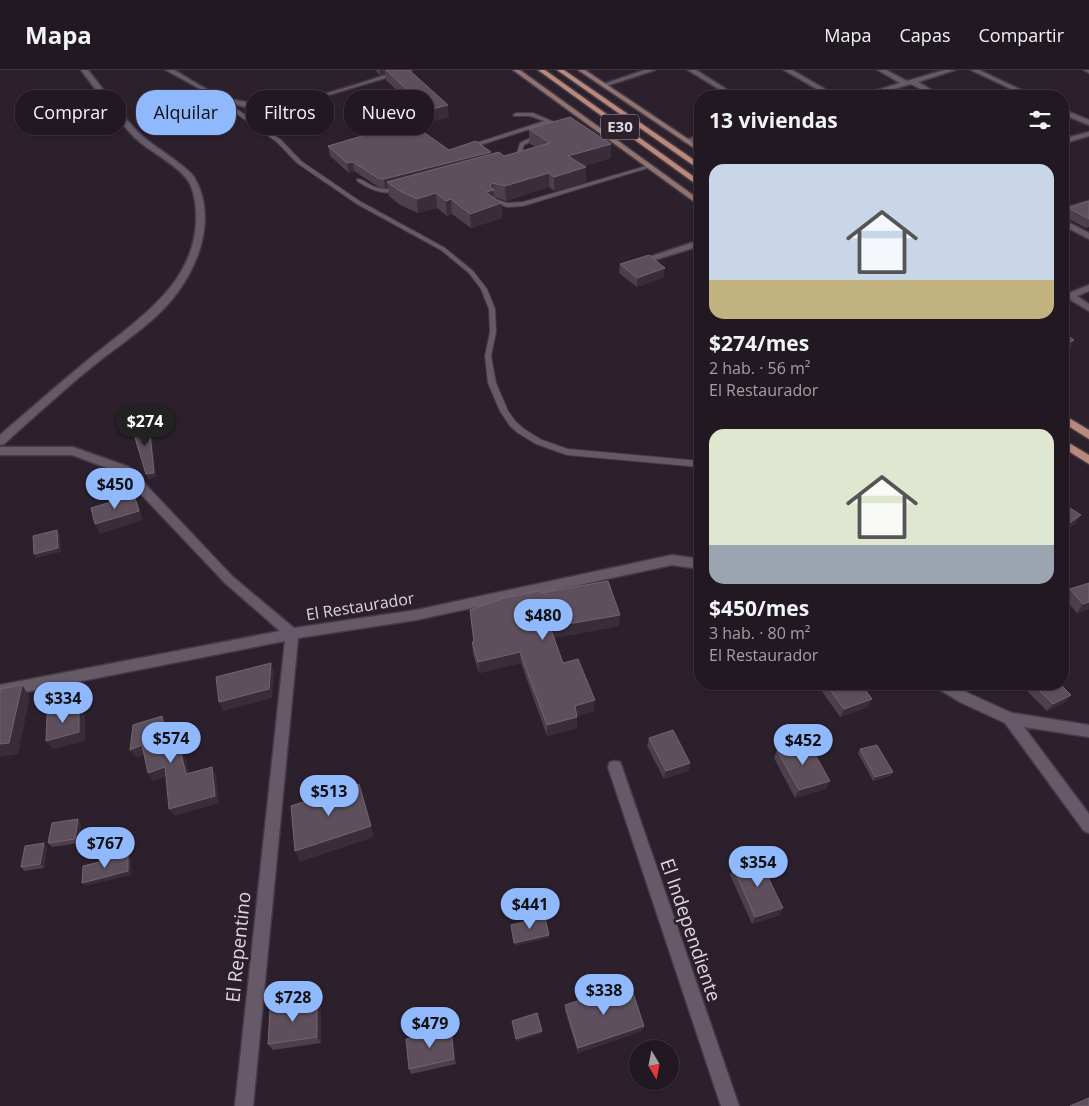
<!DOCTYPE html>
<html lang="es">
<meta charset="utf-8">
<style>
:root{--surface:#211822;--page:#29212a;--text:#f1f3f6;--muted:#a2a0a5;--line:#3e3740;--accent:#90b8fd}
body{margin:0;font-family:"Open Sans",sans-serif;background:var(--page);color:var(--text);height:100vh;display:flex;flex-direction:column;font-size:19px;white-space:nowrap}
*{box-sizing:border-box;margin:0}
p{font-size:16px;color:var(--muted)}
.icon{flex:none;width:28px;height:28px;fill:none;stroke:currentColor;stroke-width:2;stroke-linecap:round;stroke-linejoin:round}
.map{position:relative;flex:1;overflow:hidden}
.side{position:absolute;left:694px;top:20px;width:375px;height:600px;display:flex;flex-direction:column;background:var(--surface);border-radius:20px;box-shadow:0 1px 4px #0004,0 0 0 1px var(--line)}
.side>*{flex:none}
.top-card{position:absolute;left:15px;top:20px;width:475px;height:45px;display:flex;gap:10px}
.needle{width:32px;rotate:170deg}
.fabs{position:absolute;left:629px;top:970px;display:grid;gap:10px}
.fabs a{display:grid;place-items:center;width:50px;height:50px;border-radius:50%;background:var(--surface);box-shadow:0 1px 4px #0004,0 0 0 1px var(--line);font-size:25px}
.price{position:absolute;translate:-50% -42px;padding:0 11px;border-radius:18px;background:var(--accent);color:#111;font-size:16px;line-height:32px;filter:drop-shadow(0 1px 2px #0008)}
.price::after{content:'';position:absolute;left:50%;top:30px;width:15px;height:11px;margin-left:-8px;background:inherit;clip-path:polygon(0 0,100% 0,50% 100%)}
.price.current{background:#222;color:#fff}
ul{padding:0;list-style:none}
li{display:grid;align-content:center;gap:10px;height:265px;padding:0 15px}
li span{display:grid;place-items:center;height:155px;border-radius:15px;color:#555}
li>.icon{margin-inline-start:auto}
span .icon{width:90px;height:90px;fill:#fffc;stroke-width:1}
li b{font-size:21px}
h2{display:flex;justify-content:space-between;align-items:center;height:60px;padding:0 15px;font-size:21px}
.pill{padding:0 18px;border-radius:20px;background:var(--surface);box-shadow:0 1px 4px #0004,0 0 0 1px var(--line);font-size:18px;line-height:45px}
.pill.current{background:var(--accent);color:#111}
header{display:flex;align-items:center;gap:30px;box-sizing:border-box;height:70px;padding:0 25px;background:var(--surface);border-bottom:1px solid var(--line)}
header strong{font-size:24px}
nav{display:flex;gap:28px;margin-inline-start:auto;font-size:18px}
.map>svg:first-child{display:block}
</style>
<header>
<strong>Mapa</strong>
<nav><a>Mapa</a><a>Capas</a><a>Compartir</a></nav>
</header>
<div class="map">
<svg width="1089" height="1036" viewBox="0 0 1089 1036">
<rect width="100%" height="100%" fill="#2c202d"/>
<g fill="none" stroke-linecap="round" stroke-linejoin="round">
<g stroke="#443b45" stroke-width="2">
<path id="lane" d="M231,30L235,31L231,35L281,70L301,91L361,132L445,178L473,201L487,219L495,239L496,262L491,286L496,313L508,341L516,352L524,359L542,370L568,379L700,391V397L567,385L536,374L518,363L510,356L500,341L488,313L485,286L490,262L489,239L481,219L469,203L441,180L357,134L297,93L277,72L227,37V34Z
M516,43H533L566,57L561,58L549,53L474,77H470V75L544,51L530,46H514L513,45Z
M538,64L543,65L524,75C522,82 519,91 510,90V88L517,83L520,73Z
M646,96L651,97L523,136L507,137L492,131L495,129L507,133L523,132Z
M357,109C362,109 364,111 369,114C379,120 387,120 398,117L401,119C385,127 371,120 357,111Z"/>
</g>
<g stroke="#443b45" stroke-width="3">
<path id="street" d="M81,0H88C105,21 121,46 141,65C153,76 187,96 194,107C217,146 200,194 174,227C152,255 120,274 93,296C62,321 33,348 4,374L0,375V365C28,341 55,317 83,294C131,253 199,216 196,143C196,132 193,116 186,108C173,92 150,82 135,68C117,49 97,21 81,0Z
M166,0H174C190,9 207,21 224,27C280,46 348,16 402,0H412L301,33L263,38L245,37L218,29Z
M645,0H655L606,16L601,15Z
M688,0H696L737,26H730Z
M784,0H792L837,26H829Z
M878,0H886L907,11L945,0H955L918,12L942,26H934L911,14L869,26H859L900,13Z
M971,0H979L1034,26H1026Z
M1084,0H1089V3Z
M1062,39L1089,50V55L1062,44Z
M1089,62V66L1062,74V69Z
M700,65V69L687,73L683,71Z
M1089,131V136L1062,144V139Z
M1062,149L1089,163V169L1062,155Z
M700,170V176L638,195L634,192Z
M1089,215V221L1077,226L1089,234V241L1069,229L1062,232V226Z
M0,377H73L129,397L233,507L294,558L416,540L672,485L700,489V499L672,495L416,550L298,568L253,1036H235L285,571L0,627V615L280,561L225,513L121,403L72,385H0Z
M935,614H953L970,624L1012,643L1089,655V667L1024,657L1089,744V763L1084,761L1005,653L960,632L937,618Z
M615,691L620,692L622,697L739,1036H721L608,697L610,692Z"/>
</g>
<g stroke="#443b45" stroke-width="3">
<path id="secondary" d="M513,0H520L700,130V136Z
M578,0H585L700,77V82Z"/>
</g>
<g stroke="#443b45" stroke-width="3">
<path id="primary" d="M538,0H545L700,111V117Z
M557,0H564L700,94V100Z
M1062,344L1089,360V369L1062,352Z
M1062,369L1089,385V394L1062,377Z"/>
</g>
<use href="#lane" fill="#675a68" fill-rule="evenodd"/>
<use href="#street" fill="#675a68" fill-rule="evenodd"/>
<use href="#secondary" fill="#917271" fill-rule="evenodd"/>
<use href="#primary" fill="#bb897b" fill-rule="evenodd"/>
</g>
<path fill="#4e3f4c" d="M375,0H409L449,47L430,52L386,10L385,3L380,5Z
M529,59L611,74V88L584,96L586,112L554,121L549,117L506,131L494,127L501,133L502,148L471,158L452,144L447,146L437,138L418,143L400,135L389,126L388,118L385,119L380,118L354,101L349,103L330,86L328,76L449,80L491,82V84L504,86L535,77L529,73Z
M1089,131V157L1086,158L1065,147L1069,138Z
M620,194L664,207L637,217L619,203Z
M1089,513V539L1077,543L1064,528L1070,519Z
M541,523L619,556L553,568L563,593L594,641L577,646V658L547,666L521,593L479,603L473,584L472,572H474L470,540Z
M820,614H861L868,637L840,647L819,617Z
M1020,614H1060L1071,625L1065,632L1047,641Z
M649,668L690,693L688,701L664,709L647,676Z
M860,679L893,702L890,706L873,711L858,683Z
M777,680L830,711L826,719L795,728L774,688Z
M81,753L79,773L52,777L48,773Z
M47,777L44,798L24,801L21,797Z
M733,797L780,845L752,854L730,805Z
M317,933L321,939V973L273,980L268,974Z
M565,935L644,956L642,961L578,983L565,941Z
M452,965L456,994L411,1004L409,999Z"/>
<path fill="#3a2c39" d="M380,0H384L385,3L380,5Z
M448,35L449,47L430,52L429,40Z
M611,74V88L568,100V86Z
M491,82L492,91L387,112L388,118L385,119L384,109Z
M353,92L354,101L349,103L347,93Z
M586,97V112L554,121V107Z
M549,103V117L506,131L505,116Z
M493,113L494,134L486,122L490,116Z
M436,123L437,138L418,143L417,129Z
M451,129L452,144L447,146L446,131Z
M501,133L502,148L471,158L470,144Z
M665,198L664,207L637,217V208Z
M1074,270L1070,279L1062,282V275Z
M149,354L151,359L156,407L148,409L146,404Z
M134,425L138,434L143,450L100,464L95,454Z
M1081,445L1075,454L1062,463V458Z
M57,460L60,465L61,482L36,488L34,484Z
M1089,532V539L1077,543L1083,534Z
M620,545L619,556L549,569L550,557Z
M520,582L521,593L479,603L478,592Z
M271,593L274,602L272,628L223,641L219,632Z
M22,615L30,627L18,684L0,687V674Z
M1071,625L1065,632L1047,641L1053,634Z
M872,629L868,637L840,647L844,639Z
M595,630L594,641L574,647L575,636Z
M79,637L85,645V671L53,679L46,671Z
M162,646L166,655L172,678L167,670Z
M577,647V658L547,666V655Z
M177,667L182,675L191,712L186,704Z
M142,675L148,683L136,688L130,680Z
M690,693L688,701L664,709L666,701Z
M165,697L170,705L153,711L148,703Z
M212,697L216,705L219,733L174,746L169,739Z
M893,702L890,706L873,711L875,707Z
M830,711L826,719L795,728L799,720Z
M359,714L374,767L300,792L295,781Z
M78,749L81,753L79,773L75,769Z
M44,773L47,777L44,798L40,794Z
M128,785L131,789V805L86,816L82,813Z
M783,838L780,845L752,854L755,847Z
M549,865V868L515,876L514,873Z
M317,933L321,939V973L317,967Z
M644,956L642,961L578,983V978Z
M451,959L452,965L456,994L454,989Z
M542,961V964L516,972V969Z"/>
<path fill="#5d505c" stroke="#726570" d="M386,0H409L448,35L429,40Z
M570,47L611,74L568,86L586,97L554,107L549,103L505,116L493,113L490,116L494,120L486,122L501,133L470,144L451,129L446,131L436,123L417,129L398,120L387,112L499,82L504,86L550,73L529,59Z
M409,52L449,80L476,71L491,82L384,109L378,108L353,92L347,93L328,76Z
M1089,131V149L1069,138Z
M649,185L665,198L637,208L620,194Z
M1062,262L1074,270L1062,275Z
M149,354L154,403L146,404L132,358Z
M134,425L139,441L95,454L91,438Z
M1062,433L1081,445L1062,458Z
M57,460L58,478L34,484L33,466Z
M608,511L620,545L550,557L563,593L578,589L595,630L575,636L577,647L547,655L520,582L478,592L472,572H474L470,540L504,528L540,521L541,523Z
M1089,513V532L1083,534L1070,519Z
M271,593L269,619L219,632L216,607Z
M826,614H861L872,629L844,639Z
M1033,614H1060L1071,625L1053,634Z
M22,615L9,673L0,674V619Z
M79,637V662L46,671L47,645Z
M162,646L167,670L177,667L186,704L212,697L215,726L169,739L165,697L148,703L142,675L130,680L133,655Z
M673,660L690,693L666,701L649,668Z
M808,672L830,711L799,720L777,680Z
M877,675L893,702L875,707L860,679Z
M359,714L371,756L295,781L291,736Z
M78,749L75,769L48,773L52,753Z
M44,773L40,794L21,797L25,776Z
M128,785V801L82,813L83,796Z
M759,789L783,838L755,847L733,797Z
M545,847L549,865L514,873L511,855Z
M630,914L644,956L578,978L565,935Z
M317,933V967L268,974L270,939Z
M537,943L542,961L516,969L512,951Z
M451,959L454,989L409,999L406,969Z
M1089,1028V1036H1070Z"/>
<g text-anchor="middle" stroke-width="5" stroke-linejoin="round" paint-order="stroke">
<rect fill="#2c202d" stroke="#a99fa9" stroke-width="1" x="601" y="44.5" width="38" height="25" rx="4"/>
<g font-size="15" font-weight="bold" fill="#ded6de">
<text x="620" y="62">E30</text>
</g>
<g font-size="16" fill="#ded6de" stroke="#2c202d">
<text transform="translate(360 536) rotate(-9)" y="6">El Restaurador</text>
</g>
<g font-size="19" fill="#ded6de" stroke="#2c202d">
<text transform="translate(691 860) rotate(71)" y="7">El Independiente</text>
<text transform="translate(238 877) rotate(-84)" y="7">El Repentino</text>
</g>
</g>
</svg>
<div class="fabs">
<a><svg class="needle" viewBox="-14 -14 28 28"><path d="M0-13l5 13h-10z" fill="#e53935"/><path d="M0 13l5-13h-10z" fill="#a2a0a5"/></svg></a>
</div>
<b class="price current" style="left:145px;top:377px">$274</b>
<b class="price" style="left:115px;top:440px">$450</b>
<b class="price" style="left:543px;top:571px">$480</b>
<b class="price" style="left:63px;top:654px">$334</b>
<b class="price" style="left:171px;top:694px">$574</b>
<b class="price" style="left:803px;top:696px">$452</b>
<b class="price" style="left:329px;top:747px">$513</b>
<b class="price" style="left:105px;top:799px">$767</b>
<b class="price" style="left:758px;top:818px">$354</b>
<b class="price" style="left:530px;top:860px">$441</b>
<b class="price" style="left:604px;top:946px">$338</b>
<b class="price" style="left:293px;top:953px">$728</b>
<b class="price" style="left:430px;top:979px">$479</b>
<div class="top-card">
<a class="pill">Comprar</a>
<a class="pill current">Alquilar</a>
<a class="pill">Filtros</a>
<a class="pill">Nuevo</a>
</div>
<section class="side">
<h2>13 viviendas<svg class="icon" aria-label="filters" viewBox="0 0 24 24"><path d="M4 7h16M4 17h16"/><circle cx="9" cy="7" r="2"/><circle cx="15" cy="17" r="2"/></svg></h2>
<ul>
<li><span style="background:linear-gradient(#c9d6e8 75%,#c2b280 0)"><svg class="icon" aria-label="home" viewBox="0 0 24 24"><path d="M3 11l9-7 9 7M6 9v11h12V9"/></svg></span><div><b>$274/mes</b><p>2 hab. · 56 m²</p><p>El Restaurador</p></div></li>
<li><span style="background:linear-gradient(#dfe7d0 75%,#9aa5b1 0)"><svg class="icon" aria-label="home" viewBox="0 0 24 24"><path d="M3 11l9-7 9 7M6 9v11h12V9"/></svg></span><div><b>$450/mes</b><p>3 hab. · 80 m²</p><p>El Restaurador</p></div></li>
</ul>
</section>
</div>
